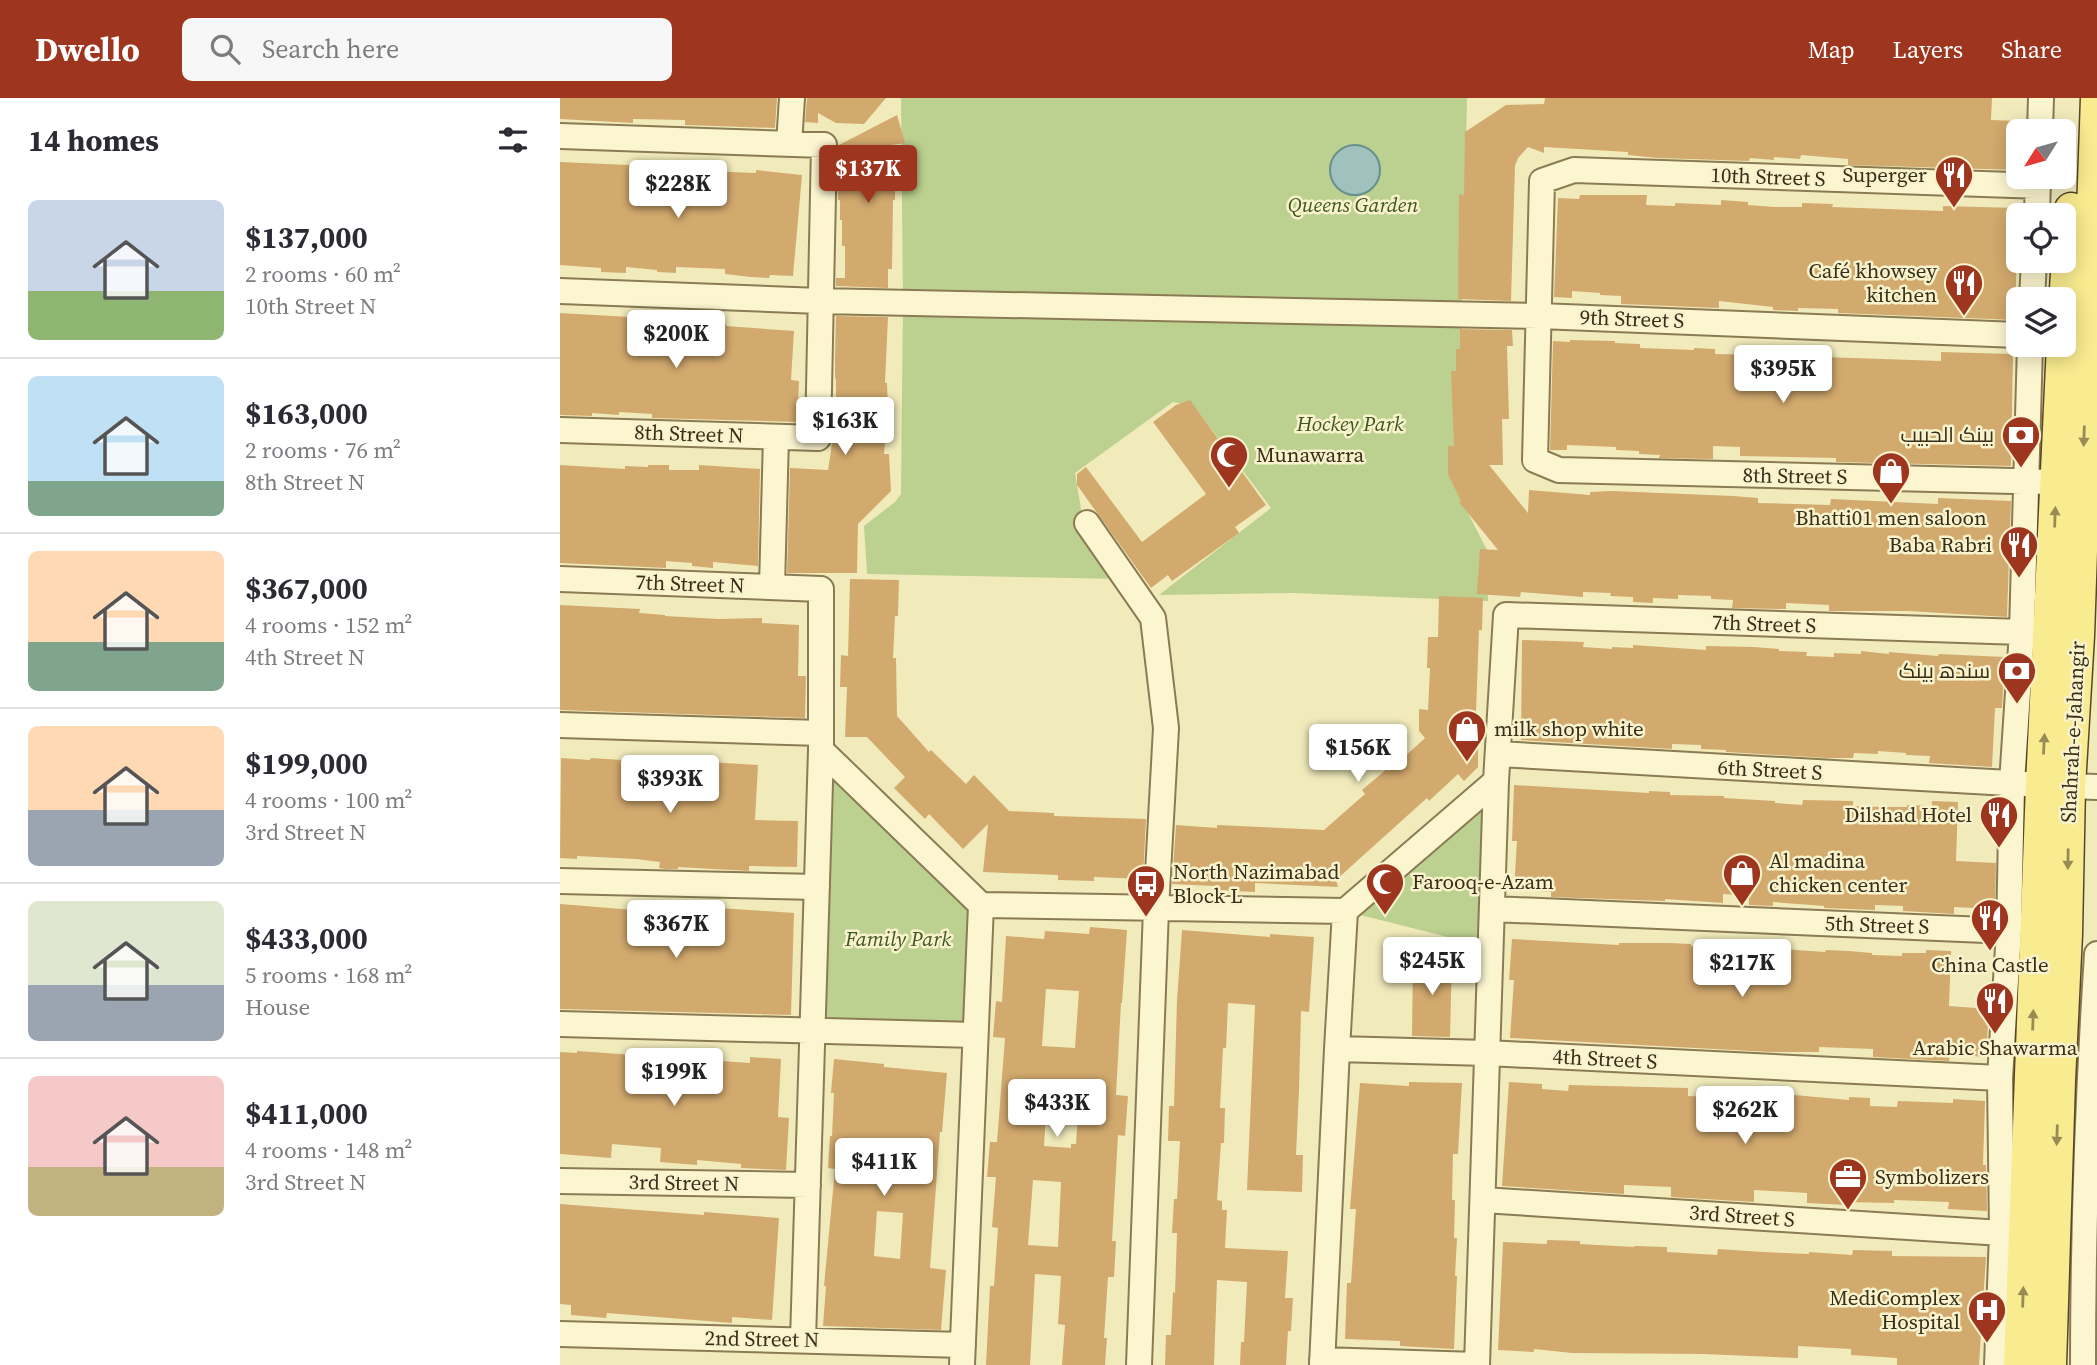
<!DOCTYPE html>
<meta charset="utf-8">
<style>
:root{--surface:#fff;--page:#f7f7f7;--text:#2b2b33;--muted:#7c7c81;--line:#e1e1e2;--accent:#9e361f}
body{margin:0;font-family:"Source Serif 4",Cairo,serif;background:var(--page);color:var(--text);height:100vh;display:flex;flex-direction:column;font-size:26px;white-space:nowrap}
*{box-sizing:border-box;margin:0}
p{font-size:23px;color:var(--muted)}
.icon{flex:none;width:38px;height:38px;fill:none;stroke:currentColor;stroke-width:2;stroke-linecap:round;stroke-linejoin:round}
.map{position:relative;flex:1;overflow:hidden}
.sheet{display:flex;flex-direction:column;background:var(--surface);width:560px}
.sheet>*{flex:none}
.needle{width:46px;rotate:233deg}
.buttons{position:absolute;left:1446px;top:21px;display:grid;gap:14px}
.buttons a{display:grid;place-items:center;width:70px;height:70px;border-radius:10px;background:var(--surface);box-shadow:0 4px 18px #0003;font-size:35px}
.price{position:absolute;translate:-50% -60px;padding:0 16px;border-radius:7px;background:#fff;color:#222;font-size:23px;line-height:46px;filter:drop-shadow(0 2px 4px #0008)}
.price::after{content:'';position:absolute;left:50%;top:42px;width:21px;height:16px;margin-left:-10px;background:inherit;clip-path:polygon(0 0,100% 0,50% 100%)}
.price.current{background:var(--accent);color:#fff}
ul{padding:0;list-style:none}
li{display:flex;align-items:center;gap:21px;height:175px;padding:0 28px}
li+li{border-top:2px solid var(--line)}
li span{display:grid;place-items:center;flex:none;width:196px;height:140px;border-radius:10px;color:#555}
li>.icon{margin-inline-start:auto}
span .icon{width:84px;height:84px;fill:#fffc;stroke-width:1}
li b{font-size:30px}
h2{display:flex;justify-content:space-between;align-items:center;height:84px;padding:0 28px;font-size:30px}
header{display:flex;align-items:center;gap:42px;box-sizing:border-box;height:98px;padding:0 35px;background:var(--accent);color:#fff}
header strong{font-size:33px}
nav{display:flex;gap:38px;margin-inline-start:auto;font-size:24px}
.search{width:490px;height:63px;background:var(--page);display:flex;align-items:center;gap:18px;box-sizing:border-box;padding:0 24px;border-radius:10px;color:var(--muted);font-size:26px}
main{display:flex;flex:1;min-height:0}
.map>svg:first-child{display:block}
</style>
<header>
<strong>Dwello</strong>
<div class="search"><svg class="icon" aria-label="search" viewBox="0 0 24 24"><circle cx="10" cy="10" r="6"/><path d="M15 15l6 6"/></svg>Search here</div>
<nav><a>Map</a><a>Layers</a><a>Share</a></nav>
</header>
<main>
<section class="sheet">
<h2>14 homes<svg class="icon" aria-label="filters" viewBox="0 0 24 24"><path d="M4 7h16M4 17h16"/><circle cx="9" cy="7" r="2"/><circle cx="15" cy="17" r="2"/></svg></h2>
<ul>
<li><span style="background:linear-gradient(#c9d6e8 65%,#8fb573 0)"><svg class="icon" aria-label="home" viewBox="0 0 24 24"><path d="M3 11l9-7 9 7M6 9v11h12V9"/></svg></span><div><b>$137,000</b><p>2 rooms · 60 m²</p><p>10th Street N</p></div></li>
<li><span style="background:linear-gradient(#bfe0f5 75%,#7fa58c 0)"><svg class="icon" aria-label="home" viewBox="0 0 24 24"><path d="M3 11l9-7 9 7M6 9v11h12V9"/></svg></span><div><b>$163,000</b><p>2 rooms · 76 m²</p><p>8th Street N</p></div></li>
<li><span style="background:linear-gradient(#ffd9b3 65%,#7fa58c 0)"><svg class="icon" aria-label="home" viewBox="0 0 24 24"><path d="M3 11l9-7 9 7M6 9v11h12V9"/></svg></span><div><b>$367,000</b><p>4 rooms · 152 m²</p><p>4th Street N</p></div></li>
<li><span style="background:linear-gradient(#ffd9b3 60%,#9aa5b1 0)"><svg class="icon" aria-label="home" viewBox="0 0 24 24"><path d="M3 11l9-7 9 7M6 9v11h12V9"/></svg></span><div><b>$199,000</b><p>4 rooms · 100 m²</p><p>3rd Street N</p></div></li>
<li><span style="background:linear-gradient(#dfe7d0 60%,#9aa5b1 0)"><svg class="icon" aria-label="home" viewBox="0 0 24 24"><path d="M3 11l9-7 9 7M6 9v11h12V9"/></svg></span><div><b>$433,000</b><p>5 rooms · 168 m²</p><p>House</p></div></li>
<li><span style="background:linear-gradient(#f6c9c9 65%,#c2b280 0)"><svg class="icon" aria-label="home" viewBox="0 0 24 24"><path d="M3 11l9-7 9 7M6 9v11h12V9"/></svg></span><div><b>$411,000</b><p>4 rooms · 148 m²</p><p>3rd Street N</p></div></li>
</ul>
</section>
<div class="map">
<svg width="1537" height="1267" viewBox="0 0 1537 1267">
<rect width="100%" height="100%" fill="#f1ebbc"/>
<path fill="#bcd08f" d="M341,0H907L902,216L905,409L927,452L928,503L734,495L599,497L711,410L634,308L613,304L515,375L523,423L563,481L307,476L304,428L335,404L341,396L343,205Z
M261,652L421,807L415,937L252,933Z
M936,683L931,850L785,813Z"/>
<path fill="#a0c2be" stroke="#67908d" stroke-width="2" d="M770 72a25 25 0 1 1 50 0a25 25 0 1 1-50 0Z"/>
<path fill="#d3aa6e" fill-rule="evenodd" d="M0,0H217L215,30L125,27V22L73,21V25L0,21Z
M247,0H326L304,26L276,25L258,15V25L245,24Z
M985,0H1432L1431,22L1458,23V72L1288,67V61L1241,57L1240,61L1214,59V62L1190,60L1189,63L1098,60L1068,57V54L984,49V55L968,49L958,60L955,68L951,203L898,201L899,96L904,97L905,34L946,7L984,6Z
M337,17L345,45L331,47V82H335V102H333L332,171H328V190L276,188V180H285V148H282V122H280V102H278L279,47Z
M0,64L69,67L122,74V72L196,75V72L242,77L233,178L210,177L209,180L191,179L165,176V171L116,169V175L97,174V172L66,169V175L41,174V170L0,167Z
M1020,97H1087L1086,107L1115,108V105L1161,107V102L1188,104V107L1214,109H1242V105L1273,106L1272,109L1383,113V108L1458,110L1455,222L1278,215V211L1238,210V213L1213,212V209L1159,203V210L1061,206V198L1040,197V195L1012,193V200L994,199L998,100L1019,101Z
M0,215L140,223V225L166,226V228L234,233L231,282L239,283L237,324L92,320V316L59,314V317L32,315V318L0,317Z
M276,218L328,219L325,285H327L328,310L324,356H329L331,393L298,426L297,475H227L230,370L268,372L271,353L276,307V281L275,280V258Z
M900,231L952,232L953,248H947L949,321H942L943,367H929L968,415L969,392L1030,397V394L1052,393L1173,398L1198,400V405L1270,407L1271,401L1378,406V400L1451,403L1447,519L1348,513H1269V507L1226,505V511L1172,510L1173,502L1151,501V498L1118,497V501L1093,500V505L1073,504V499L1050,498L1051,495L1023,494V499L961,494L960,499L917,496L920,451L938,452L899,404L901,403L888,376V348H894L891,273H896V251H900Z
M1010,242L1055,243V245L1080,246V250L1134,252V250L1155,251V256L1206,257V260L1235,261V254L1264,255V259L1381,263V254L1453,256L1451,368L1276,364V360L1180,358V349L1153,348V361L1099,360L1100,357L1079,356V353L1056,352V349L1007,347V352H990L993,243L1010,244Z
M630,302L706,407L675,429L679,435L612,483L608,477L591,490L517,387V376L526,369L582,444L646,396L593,324L616,307Z
M0,367L65,371V368L88,369V367H109V372H139V367L200,371L198,468L153,464V470L132,468V465L106,463V470L0,465Z
M290,481L339,482L338,518H335L333,560H336L337,618L369,654L371,652L406,686L414,677L449,713L494,715V718L586,721L583,781L534,779V783L498,782V777L423,774L428,726L403,751L369,716L365,721L334,690L345,679L307,639H285L287,589H280L281,557L288,558Z
M879,498L923,500L922,532H919L916,614H918V669L904,683L898,676L869,703L867,700L776,782L778,789L695,785V794L654,792V788L612,786L616,727L657,730V727L764,732L805,696L802,692L827,671L829,673L865,640L859,633V611L868,612L870,570H867L868,539H878Z
M0,507L80,511L79,515L105,517V518L159,521L202,520V525L239,527L238,578H246L245,620L0,612Z
M962,542L1024,544L1023,549L1052,551V549L1073,550V547L1146,552V548L1194,549L1219,551V553L1247,554L1246,558L1274,559V555L1301,556V553L1329,556V554L1378,558L1379,556L1445,559L1442,610H1435L1432,669L1369,665L1370,658L1346,657V655L1318,653V656L1294,655L1293,660H1266L1166,654V652L1141,651V647L1112,646V651L961,642Z
M1,660L30,662L31,660L107,665V663L133,664V663L198,667L195,722L238,723L237,769L189,768V773L118,769V771H105L99,770L100,764L76,761L17,758V761L0,760Z
M954,687L1089,695V693L1110,694V697L1164,698V700L1215,703V705L1242,707L1243,702L1293,703V708L1321,709H1347V707L1372,708V703L1398,704L1396,763L1436,765L1435,811L1394,809V816L1343,813V808L1315,807V812L1264,810V808L1213,804V808L1189,807V798L1163,796V805L1105,801V803L991,799V794L954,792L957,743H952Z
M0,806L74,812V806L99,808V806L234,815L231,917L0,911Z
M530,829L567,832L562,905H561L556,997L568,998L565,1038L558,1037L552,1143H556L554,1179H548L544,1240H547L545,1267H502L505,1227L498,1226L501,1178L475,1176L470,1267H426L430,1188H434L438,1130L432,1129L436,1079H427L430,1044H437L445,940L433,939L436,903L442,904L446,838L484,841L485,833L529,836ZM486,891L519,893L515,950L482,948ZM492,985L520,987L516,1046H511V1050L484,1048L488,986ZM473,1082L501,1084L498,1149L468,1147Z
M622,832L710,839V836L754,839L749,914L741,913L739,992L736,1057H743L742,1094L687,1092L695,907L668,905L666,950H663L660,1010H665L664,1045H661L657,1102L662,1103V1112H667L665,1150L728,1153L725,1200H733L731,1233H728L726,1267H680L681,1244H684L687,1184L657,1182L654,1267H605L606,1237H611L613,1194L615,1195L617,1135H612L614,1101H617L620,1043H608L609,1008H614L617,902Z
M952,841L1059,847V845H1109L1131,846V848L1163,850V847L1265,854L1266,852L1289,853L1312,855V857L1342,858V855H1366V852L1391,853L1389,908L1429,911L1426,959L1390,956L1389,963L1313,959V951L1259,949V954H1210L950,940L954,882H949Z
M853,859L892,860L890,939L852,938Z
M17,953L190,965V959L221,961L218,1019L229,1020L226,1072L181,1070V1066L137,1062V1067L100,1064L101,1050L52,1046L51,1060L0,1056V954L17,955Z
M274,961L324,966V969L387,975L382,1034H380L370,1170L386,1172L381,1232L263,1228L266,1188H264L275,1071L268,1070L270,1038H272L274,995H271ZM317,1113L343,1115L340,1161L314,1158Z
M849,984L902,985L898,1056H893L892,1102H895L894,1140H897L895,1178H897L894,1251L840,1248V1243L785,1241L787,1185H791L796,1111H790L800,985L849,988Z
M949,984L982,986V991L1008,993L1009,987L1128,990V998L1208,1002V1001L1234,1002V997L1289,1002V999L1310,1000V1008L1337,1009L1338,1003L1393,1005V1001L1425,1003L1423,1067H1426L1427,1113L1388,1111L1389,1104L1334,1102V1105L1287,1104L1286,1107L1247,1105V1095L1194,1092V1104L1111,1099V1089L1064,1087V1096L942,1088Z
M0,1106L144,1117V1114L219,1120L212,1222L172,1219V1225L47,1215L46,1220L11,1217V1207L0,1206Z
M987,1142L1020,1143V1146L1074,1149V1148L1107,1149V1154L1157,1157L1158,1151L1203,1154L1249,1156V1154L1292,1157L1293,1152L1332,1153V1158L1426,1159L1419,1267H1337V1260L1291,1257V1251L1238,1248V1260L1143,1256L1012,1255L974,1251V1254L938,1252L943,1144L987,1146Z"/>
<g fill="none" stroke-linecap="round" stroke-linejoin="round">
<g stroke="#8a7b54" stroke-width="28">
<path id="minor" d="M1480,33L1481,0
M0,38L264,47L258,340L0,332
M229,46L232,0
M1478,88L1014,72L982,83L975,362L999,372L1496,384
M1477,117L1478,79
M0,193L260,203L979,218L1458,237
M1472,201L1474,163
M527,425L593,520L606,630L596,811L579,1267
M0,481L261,491V652L243,1242
M212,489L216,339
M0,627L261,635
M261,652L421,807L785,813L936,683
M938,656L1467,686
M1509,688L1537,689
M0,783L257,789
M932,811L1449,833
M0,926L415,937
M777,951L927,955L1440,980
M0,1083L248,1087
M923,1102L1442,1135
M0,1236L403,1247
M762,1262L916,1267
M402,1267L421,807
M762,1267L777,951L785,813
M917,1267L936,683L946,517L1462,534
M1437,1267L1442,1135L1440,980L1449,833L1452,685L1462,534L1470,247
M1523,1267C1523,1129 1528,993 1537,856"/>
</g>
<g stroke="#574729" stroke-width="35">
<path id="major" d="M1503,239L1511,111
M1460,1267L1482,687L1503,247
M1490,1267L1499,983L1506,836L1509,688L1518,538L1537,0"/>
</g>
<use href="#minor" stroke="#fcf6d0" stroke-width="24"/>
<use href="#major" stroke="#f9eb8f" stroke-width="32"/>
</g>
<defs><path id="oneway-solid" d="M-6-.8H1V-3.2L6.5 0L1 3.2V.8H-6Z" transform="scale(1.75)"/></defs>
<g fill="#988c54">
<use href="#oneway-solid" transform="translate(1524 338) rotate(92)"/>
<use href="#oneway-solid" transform="translate(1495 419) rotate(-88)"/>
<use href="#oneway-solid" transform="translate(1484 646) rotate(-87)"/>
<use href="#oneway-solid" transform="translate(1508 761) rotate(91)"/>
<use href="#oneway-solid" transform="translate(1473 922) rotate(-88)"/>
<use href="#oneway-solid" transform="translate(1497 1037) rotate(92)"/>
<use href="#oneway-solid" transform="translate(1463 1199) rotate(-88)"/>
</g>
<defs>
<g id="restaurant-pin" transform="scale(2.0125)"><path d="M0 17L-7.5 6A9.5 9.5 0 1 1 7.5 6Z" fill="#9e361f" stroke="#f8f3cc"/><path d="M-5-6h1v4h1v-4h1v4h1v-4h1v5L-1.5 .5V6h-2V.5L-5-1ZM5-6V6H3V1.5H1.5Q1.5-4 5-6Z" fill="#fff"/></g>
<g id="bank-pin" transform="scale(2.0125)"><path d="M0 17L-7.5 6A9.5 9.5 0 1 1 7.5 6Z" fill="#9e361f" stroke="#f8f3cc"/><path d="M-6-4H6V4H-6ZM0-2.3a2.3 2.3 0 1 0 0 4.6a2.3 2.3 0 1 0 0-4.6Z" fill="#fff"/></g>
<g id="mosque-pin" transform="scale(2.0125)"><path d="M0 17L-7.5 6A9.5 9.5 0 1 1 7.5 6Z" fill="#9e361f" stroke="#f8f3cc"/><path d="M3.5-4.9A6 6 0 1 0 3.5 4.9A5 5 0 1 1 3.5-4.9Z" fill="#fff"/></g>
<g id="shop-pin" transform="scale(2.0125)"><path d="M0 17L-7.5 6A9.5 9.5 0 1 1 7.5 6Z" fill="#9e361f" stroke="#f8f3cc"/><path d="M-5-2.5h2.3a2.7 3.5 0 0 1 5.4 0H5L5.5 6h-11ZM-1.5-2.5h3a1.5 2.3 0 0 0-3 0Z" fill="#fff"/></g>
<g id="bus-pin" transform="scale(2.0125)"><path d="M0 17L-7.5 6A9.5 9.5 0 1 1 7.5 6Z" fill="#9e361f" stroke="#f8f3cc"/><path d="M-5-6H5V4H4V6H2V4H-2V6H-4V4H-5ZM-3.5-4V0h7V-4ZM-3.5 1.2v1.5H-2V1.2ZM2 1.2v1.5H3.5V1.2Z" fill="#fff"/></g>
<g id="office-pin" transform="scale(2.0125)"><path d="M0 17L-7.5 6A9.5 9.5 0 1 1 7.5 6Z" fill="#9e361f" stroke="#f8f3cc"/><path d="M-6-3h4V-5.5h4V-3h4V5H-6ZM-1-4.5V-3h2v-1.5ZM-6 0V1H6V0Z" fill="#fff"/></g>
<g id="hospital-pin" transform="scale(2.0125)"><path d="M0 17L-7.5 6A9.5 9.5 0 1 1 7.5 6Z" fill="#9e361f" stroke="#f8f3cc"/><path d="M-5-5h3v3.5h4V-5h3V5h-3V1.5h-4V5h-3Z" fill="#fff"/></g>
</defs>
<g fill-rule="evenodd">
<use href="#restaurant-pin" x="1394" y="77"/>
<use href="#restaurant-pin" x="1404" y="185"/>
<use href="#bank-pin" x="1461" y="337"/>
<use href="#mosque-pin" x="669" y="357"/>
<use href="#shop-pin" x="1331" y="373"/>
<use href="#restaurant-pin" x="1459" y="447"/>
<use href="#bank-pin" x="1457" y="573"/>
<use href="#shop-pin" x="907" y="631"/>
<use href="#restaurant-pin" x="1439" y="717"/>
<use href="#shop-pin" x="1182" y="775"/>
<use href="#mosque-pin" x="825" y="784"/>
<use href="#bus-pin" x="586" y="786"/>
<use href="#restaurant-pin" x="1430" y="820"/>
<use href="#restaurant-pin" x="1435" y="903"/>
<use href="#office-pin" x="1288" y="1079"/>
<use href="#hospital-pin" x="1427" y="1212"/>
</g>
<g text-anchor="middle" stroke-width="5" stroke-linejoin="round" paint-order="stroke">
<g font-size="21" fill="#382e1a" stroke="#f8f3cc" text-anchor="end">
<text x="1367" y="84">Superger</text>
<text x="1377" y="180">Café khowsey<tspan x="1377" dy="24">kitchen</tspan></text>
<text x="1434" y="344">بينک الحبيب</text>
<text x="696" y="364" text-anchor="start">Munawarra</text>
<text x="1331" y="427" text-anchor="middle">Bhatti01 men saloon</text>
<text x="1432" y="454">Baba Rabri</text>
<text x="1430" y="580">سندھ بینک</text>
<text x="934" y="638" text-anchor="start">milk shop white</text>
<text x="1412" y="724">Dilshad Hotel</text>
<text x="1209" y="770" text-anchor="start">Al madina<tspan x="1209" dy="24">chicken center</tspan></text>
<text x="613" y="781" text-anchor="start">North Nazimabad<tspan x="613" dy="24">Block L</tspan></text>
<text x="852" y="791" text-anchor="start">Farooq-e-Azam</text>
<text x="1430" y="874" text-anchor="middle">China Castle</text>
<text x="1435" y="957" text-anchor="middle">Arabic Shawarma</text>
<text x="1315" y="1086" text-anchor="start">Symbolizers</text>
<text x="1400" y="1207">MediComplex<tspan x="1400" dy="24">Hospital</tspan></text>
</g>
<g font-size="21" fill="#382e1a" stroke="#f8f3cc">
<text transform="translate(1208 79) rotate(2)" y="7">10th Street S</text>
<text transform="translate(1072 221) rotate(2)" y="7">9th Street S</text>
<text transform="translate(129 336) rotate(2)" y="7">8th Street N</text>
<text transform="translate(1235 378) rotate(1)" y="7">8th Street S</text>
<text transform="translate(130 486) rotate(2)" y="7">7th Street N</text>
<text transform="translate(1204 526) rotate(2)" y="7">7th Street S</text>
<text transform="translate(1513 634) rotate(-87)" y="7">Shahrah-e-Jahangir</text>
<text transform="translate(1210 672) rotate(3)" y="7">6th Street S</text>
<text transform="translate(1317 827) rotate(2)" y="7">5th Street S</text>
<text transform="translate(1045 961) rotate(3)" y="7">4th Street S</text>
<text transform="translate(124 1085) rotate(1)" y="7">3rd Street N</text>
<text transform="translate(1182 1118) rotate(4)" y="7">3rd Street S</text>
<text transform="translate(202 1241) rotate(1)" y="7">2nd Street N</text>
</g>
<g font-size="21" font-style="italic" fill="#3e561f" stroke="#f8f3cc">
<text x="793" y="114">Queens Garden</text>
<text x="790" y="333">Hockey Park</text>
<text x="338" y="848">Family Park</text>
</g>
</g>
</svg>
<div class="buttons">
<a><svg class="needle" viewBox="-14 -14 28 28"><path d="M0-13l5 13h-10z" fill="#e53935"/><path d="M0 13l5-13h-10z" fill="#7c7c81"/></svg></a>
<a><svg class="icon" aria-label="locate" viewBox="0 0 24 24"><circle cx="12" cy="12" r="6"/><path d="M12 2v4M12 18v4M2 12h4M18 12h4"/></svg></a>
<a><svg class="icon" aria-label="layers" viewBox="0 0 24 24"><path d="M12 4l9 5-9 5-9-5zM3 14l9 5 9-5"/></svg></a>
</div>
<b class="price current" style="left:308px;top:107px">$137K</b>
<b class="price" style="left:118px;top:122px">$228K</b>
<b class="price" style="left:116px;top:272px">$200K</b>
<b class="price" style="left:1223px;top:307px">$395K</b>
<b class="price" style="left:285px;top:359px">$163K</b>
<b class="price" style="left:798px;top:686px">$156K</b>
<b class="price" style="left:110px;top:717px">$393K</b>
<b class="price" style="left:116px;top:862px">$367K</b>
<b class="price" style="left:872px;top:899px">$245K</b>
<b class="price" style="left:1182px;top:901px">$217K</b>
<b class="price" style="left:114px;top:1010px">$199K</b>
<b class="price" style="left:497px;top:1041px">$433K</b>
<b class="price" style="left:1185px;top:1048px">$262K</b>
<b class="price" style="left:324px;top:1100px">$411K</b>
</div>
</main>
